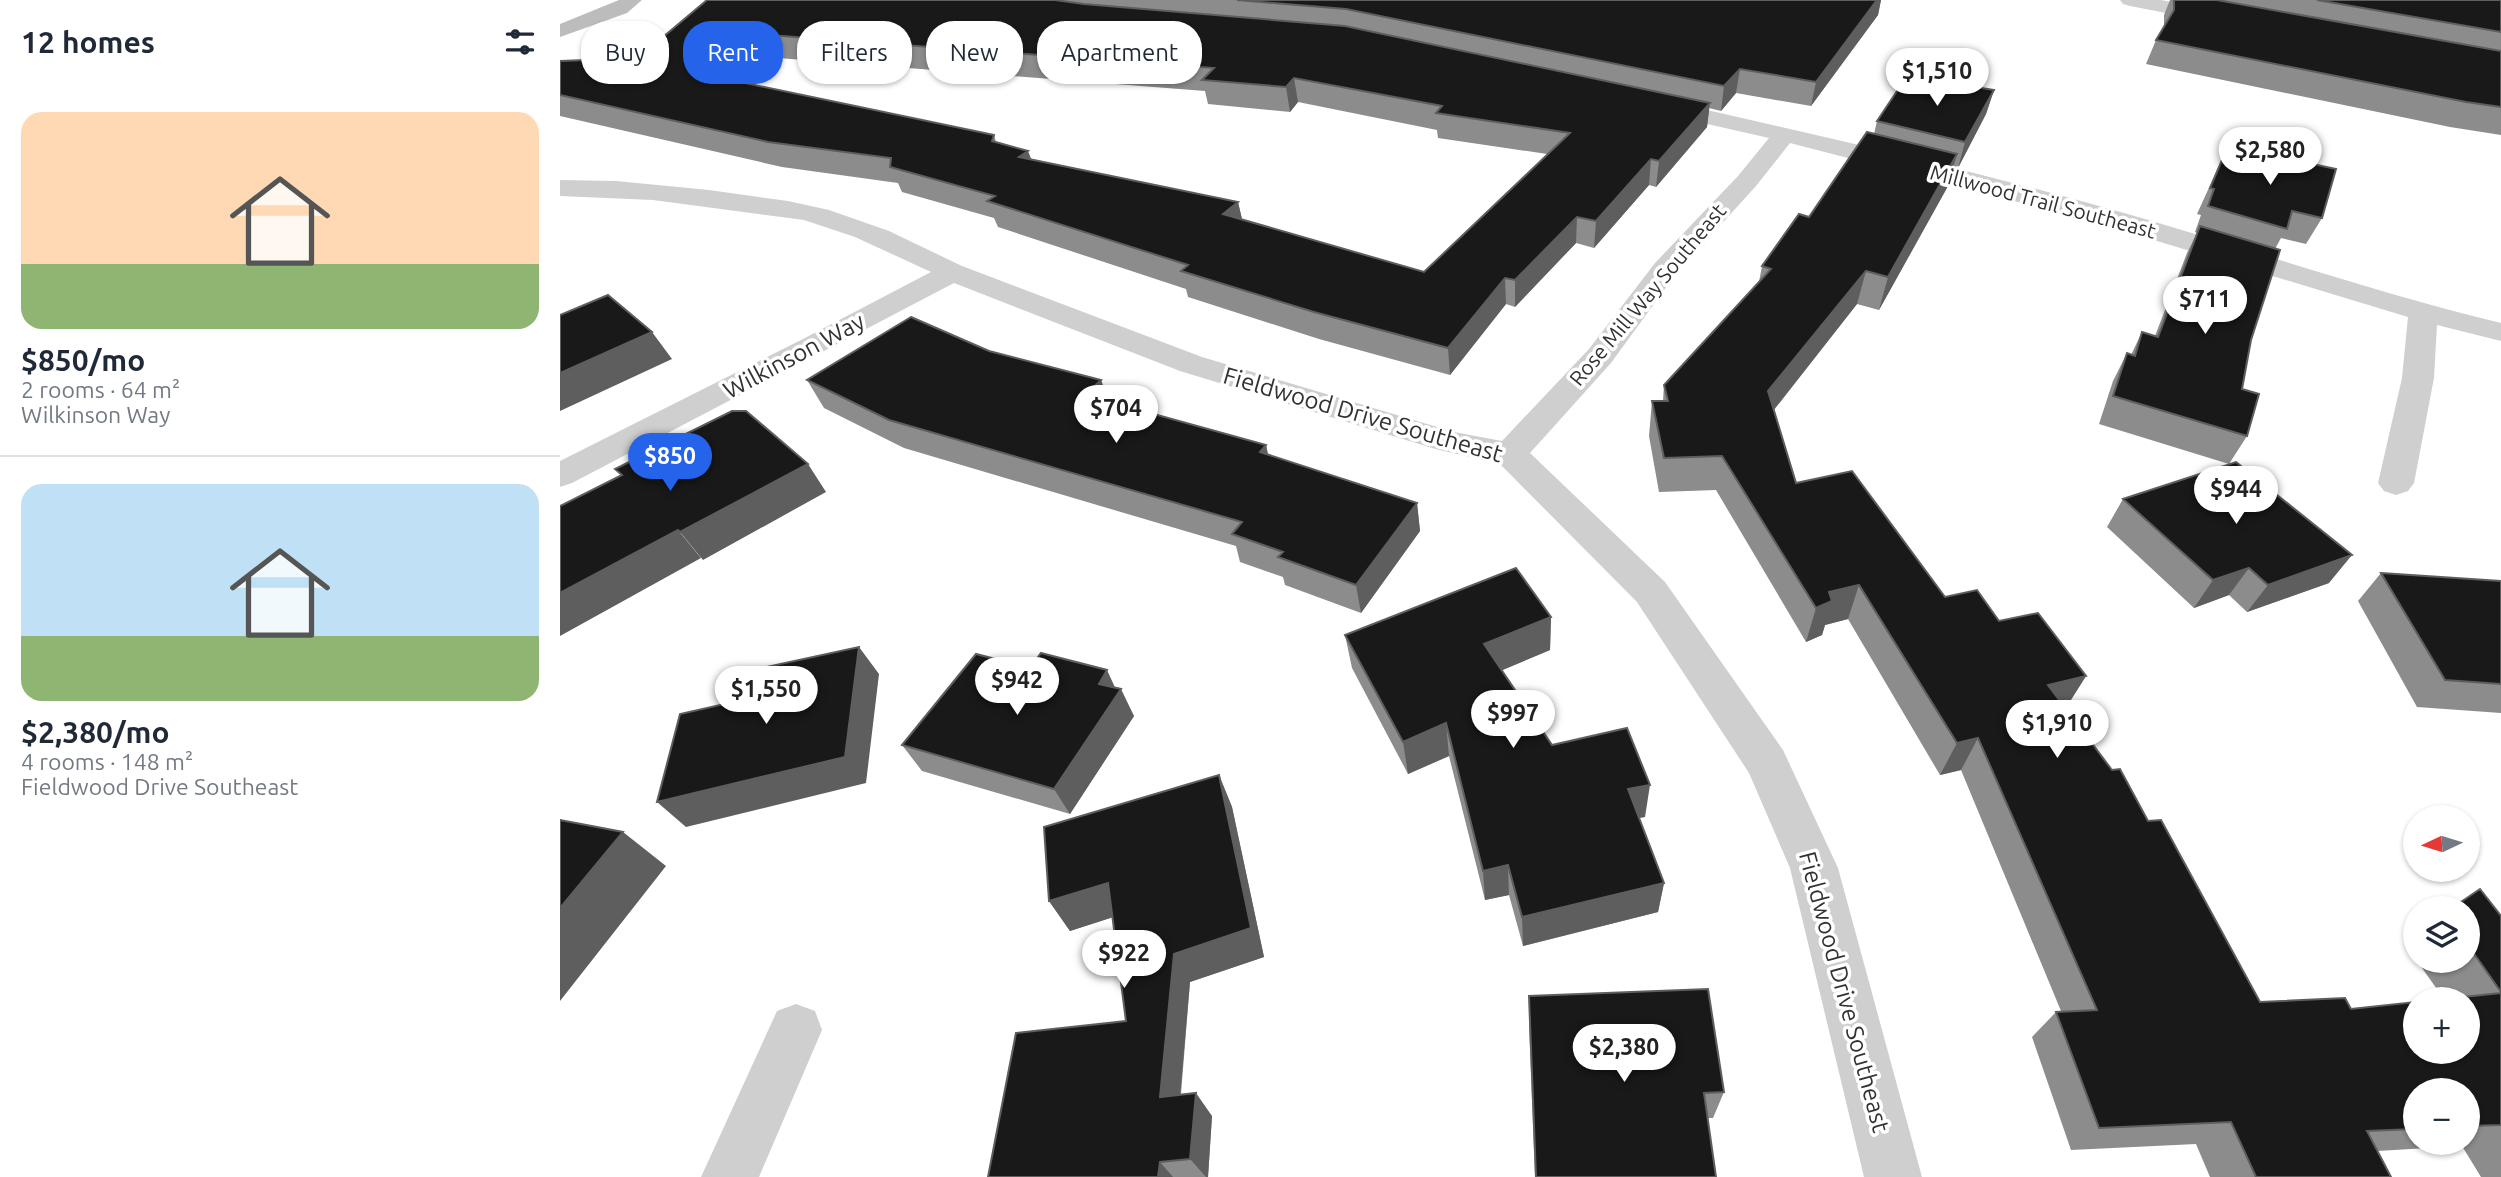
<!DOCTYPE html>
<meta charset="utf-8">
<style>
:root{--surface:#fff;--page:#f6f6f7;--text:#1f2937;--muted:#747a83;--line:#e0e1e3;--accent:#2563eb}
body{margin:0;font-family:Ubuntu,sans-serif;background:var(--page);color:var(--text);height:100vh;display:flex;flex-direction:column;font-size:26px;white-space:nowrap}
*{box-sizing:border-box;margin:0}
p{font-size:23px;color:var(--muted)}
.icon{flex:none;width:38px;height:38px;fill:none;stroke:currentColor;stroke-width:2;stroke-linecap:round;stroke-linejoin:round}
.map{position:relative;flex:1;overflow:hidden}
.sheet{display:flex;flex-direction:column;background:var(--surface);width:560px}
.sheet>*{flex:none}
.guide{position:absolute;left:21px;top:21px;width:665px;height:63px;display:flex;gap:14px}
.needle{width:46px;rotate:266deg}
.controls{position:absolute;left:1843px;top:805px;display:grid;gap:14px}
.controls a{display:grid;place-items:center;width:77px;height:77px;border-radius:50%;background:var(--surface);box-shadow:0 2px 5px #0004;font-size:35px}
.price{position:absolute;translate:-50% -60px;padding:0 16px;border-radius:24px;background:#fff;color:#222;font-size:23px;line-height:46px;filter:drop-shadow(0 2px 4px #0008)}
.price::after{content:'';position:absolute;left:50%;top:42px;width:21px;height:16px;margin-left:-10px;background:inherit;clip-path:polygon(0 0,100% 0,50% 100%)}
.price.selected{background:var(--accent);color:#fff}
ul{padding:0;list-style:none}
li{display:grid;align-content:center;gap:14px;height:371px;padding:0 21px}
li+li{border-top:2px solid var(--line)}
li span{display:grid;place-items:center;height:217px;border-radius:21px;color:#555}
li>.icon{margin-inline-start:auto}
span .icon{width:126px;height:126px;fill:#fffc;stroke-width:1}
li b{font-size:30px}
h2{display:flex;justify-content:space-between;align-items:center;height:84px;padding:0 21px;font-size:30px}
.chip{padding:0 24px;border-radius:28px;background:var(--surface);box-shadow:0 2px 5px #0004;font-size:24px;line-height:63px}
.chip.selected{background:var(--accent);color:#fff}
main{display:flex;flex:1;min-height:0}
.map>svg:first-child{display:block}
</style>
<main>
<section class="sheet">
<h2>12 homes<svg class="icon" aria-label="filters" viewBox="0 0 24 24"><path d="M4 7h16M4 17h16"/><circle cx="9" cy="7" r="2"/><circle cx="15" cy="17" r="2"/></svg></h2>
<ul>
<li><span style="background:linear-gradient(#ffd9b3 70%,#8fb573 0)"><svg class="icon" aria-label="home" viewBox="0 0 24 24"><path d="M3 11l9-7 9 7M6 9v11h12V9"/></svg></span><div><b>$850/mo</b><p>2 rooms · 64 m²</p><p>Wilkinson Way</p></div></li>
<li><span style="background:linear-gradient(#bfe0f5 70%,#8fb573 0)"><svg class="icon" aria-label="home" viewBox="0 0 24 24"><path d="M3 11l9-7 9 7M6 9v11h12V9"/></svg></span><div><b>$2,380/mo</b><p>4 rooms · 148 m²</p><p>Fieldwood Drive Southeast</p></div></li>
</ul>
</section>
<div class="map">
<svg width="1941" height="1177" viewBox="0 0 1941 1177">
<rect width="100%" height="100%" fill="#fff"/>
<g fill="none" stroke-linecap="round" stroke-linejoin="round">
<path fill="#cfcfcf" fill-rule="evenodd" d="M1560,0H1601L1665,13L1668,17L1665,21L1658,23L1570,6L1563,4Z
M1098,99C1249,133 1400,167 1550,209C1681,246 1809,291 1941,323V341L1877,325L1874,378L1854,483L1848,491L1836,495L1824,491L1818,483L1842,378L1848,317L1531,221L1230,143L1196,186L1115,275L1051,363L970,453L1105,582L1223,750L1278,868L1362,1177H1304L1230,868L1189,773L1077,602L939,463L879,450L620,371L394,283L12,483L0,487V461L243,339L371,272L295,237L244,220L93,200L0,196V180L56,181L149,190L228,201L269,210L329,231L402,266L642,357L894,432L942,441L1029,349L1095,263L1178,176L1209,138L1090,111L1086,106L1090,101Z
M236,1004L255,1011L262,1030L199,1177H141L217,1011Z"/>
<path fill="#bcbcbc" fill-rule="evenodd" d="M59,0H82L67,13L0,37V24Z"/>
</g>
<path fill="#8c8c8c" fill-rule="evenodd" d="M147,0H1321L1318,15L1251,106L1176,93L1161,111L1149,108L1147,127L1096,187L1089,185L1034,248L1016,243L955,307L946,304L890,375L759,339L628,297L626,289L438,227L434,218L342,192L338,183L222,167L0,116V61L78,58ZM181,55L645,91L648,104L730,112L738,102L877,130L878,138L987,154L864,272L682,219L678,202L472,159L436,142L434,135L177,82Z
M1610,0H1941V135L1890,127L1586,64L1596,40L1604,26V15Z
M1434,90L1426,114L1398,168L1394,167L1388,186L1319,310L1297,304L1214,410L1236,483L1385,597L1439,621L1526,676L1506,708L1588,821L1700,1002L1791,1009L1884,999L1857,961H1908V908L1941,916V1177H1921L1902,1146L1817,1151L1831,1177H1650L1636,1144L1511,1150L1472,1037L1496,1012L1501,1011L1401,770L1380,775L1288,619L1265,625L1262,635L1246,642L1156,490L1099,492L1089,436L1092,401H1103L1104,385L1199,282L1202,266L1249,217L1314,134L1317,121ZM1855,1090H1908V1143H1855Z
M1668,146L1762,218L1746,244L1721,238L1715,249L1691,340L1682,389L1687,436L1669,464L1539,424L1553,381L1567,353L1571,355L1582,332L1595,336L1627,253L1637,233L1635,232L1641,215L1637,214Z
M429,351L541,380L549,402L706,445L708,455L857,503L860,531L801,613L725,585L723,577L680,562L676,546L344,448L264,408L247,380Z
M1563,499L1769,583L1687,612L1669,595L1634,608L1547,527Z
M1821,573L1941,581V713L1857,707L1798,601Z
M991,617L990,650L942,670L992,745L1085,817L1079,818L1104,883L1098,912L963,946L949,895L925,900L889,756L848,774L792,668L785,635Z
M470,668L556,688L574,716L510,814L362,771L342,745Z
M659,775L672,807L704,957L630,982L621,1094L652,1116L648,1177H428L566,1021L553,917L510,931L489,901Z
M1855,935V957L1845,942Z
M969,996L1164,1092L1153,1118H1148L1156,1177H975L969,1025Z"/>
<path fill="#5e5e5e" d="M1317,0H1321L1318,15L1251,106L1256,82Z
M168,32L181,55L174,103L161,78Z
M1180,69L1176,93L1161,111L1164,86Z
M734,78L738,102L730,112L726,87Z
M1434,90L1426,114L1398,168L1405,142Z
M1150,103L1147,127L1096,187L1099,161Z
M468,151L478,176L459,157Z
M1397,154L1388,186L1319,310L1328,277Z
M1091,159L1089,185L1034,248L1036,221Z
M678,202L684,228L663,214Z
M1017,217L1016,243L955,307V280Z
M1306,271L1297,304L1201,426L1208,391Z
M945,278L946,304L890,375L888,348Z
M92,332L112,359L0,411V373Z
M541,380L551,408L525,395Z
M706,445L712,473L700,452Z
M248,464L266,492L143,560L120,532Z
M857,503L860,531L801,613L796,585Z
M118,530L141,558L0,636V593Z
M1792,555L1769,583L1687,612L1708,585Z
M1689,568L1669,595L1634,608L1653,580Z
M1299,585L1288,619L1265,625L1262,635L1246,642L1256,608L1269,592Z
M991,617L990,650L926,677L924,644Z
M299,647L319,674L306,783L126,827L97,802Z
M547,670L558,694L561,689L574,716L510,814L494,789L539,684Z
M1526,676L1505,709L1488,685Z
M886,723L889,756L848,774L843,742Z
M1418,738L1401,770L1380,775L1397,743Z
M659,775L672,807L704,957L630,982L618,1120L600,1097L614,954Z
M1090,785L1085,817L1064,820L1068,789Z
M63,832L106,866L0,1001V908Z
M948,865L949,895L925,900L923,871Z
M548,883L566,913L510,931L489,901Z
M1104,883L1098,912L963,946L962,917Z
M636,1093L652,1116L648,1177H646L630,1159Z
M600,1162L613,1177H598Z"/>
<path fill="#191919" stroke="#5e5e5e" stroke-width="2" fill-rule="evenodd" d="M147,0H495L524,4L785,26L1150,103L1099,161L1091,159L1036,221L1017,217L955,280L945,278L888,348L754,312L621,271L628,265L427,201L435,196L330,167L331,158L208,142L0,95V61L78,58ZM168,32L654,68L642,80L726,87L734,78L882,106L876,113L1010,133L864,272L663,214L678,202L459,157L468,151L432,141L434,135L161,78Z
M677,0H1317L1256,82L1180,69L1164,86L786,9Z
M1614,0H1657L1941,51V107L1906,102L1596,40L1614,10Z
M1757,0H1941V32Z
M1347,76L1434,90L1405,142L1317,121Z
M1307,132L1397,154L1328,277L1306,271L1208,391L1236,483L1292,471L1385,597L1417,590L1439,621L1478,613L1526,676L1488,685L1552,770L1560,769L1588,821L1601,820L1700,1002L1785,998L1791,1009L1855,1002V1052H1908V999H1884L1941,993V1125L1908,1126V1090H1855V1129L1807,1131L1831,1177H1696L1671,1122L1539,1128L1496,1012L1537,1010L1418,738L1397,743L1299,585L1269,592L1272,601L1256,608L1162,456L1104,458L1092,401H1108L1104,385L1211,269L1202,266L1239,214L1249,217Z
M1668,146L1776,169L1762,218L1732,211L1727,229L1648,206L1654,189L1650,188Z
M1640,226L1720,250L1691,340L1682,389L1699,394L1687,436L1553,396L1567,353L1575,356L1582,332L1598,337Z
M48,295L92,332L0,373V315Z
M351,317L429,351L541,380L525,395L706,445L700,452L857,503L796,585L718,557L723,552L672,534L682,522L329,420L247,380Z
M172,411H186L248,464L120,532L118,530L0,593V506L62,475L55,469Z
M1676,462L1792,555L1708,585L1689,568L1653,580L1563,499Z
M956,568L991,617L924,644L992,745L1067,728L1090,785L1068,789L1104,883L962,917L948,865L923,871L886,723L843,742L785,635Z
M1821,573L1941,581V684L1885,680Z
M299,647L285,757L97,802L120,714L178,701L184,672Z
M481,653L547,670L539,684L561,689L494,789L342,745L416,654L470,668Z
M659,775L691,928L614,954L600,1097L636,1093L630,1159L600,1162L598,1177H428L456,1033L566,1021L548,883L489,901L484,827Z
M0,820L63,832L0,908Z
M1920,889L1941,916V992L1908,945V908H1892Z
M1148,989L1164,1092L1144,1093L1156,1177H976L969,996Z"/>
<g text-anchor="middle" stroke-width="7" stroke-linejoin="round" paint-order="stroke">
<g font-size="21" fill="#323232" stroke="#fff">
<text transform="translate(1483 202) rotate(15)" y="7">Millwood Trail Southeast</text>
<text transform="translate(1088 295) rotate(-50)" y="7">Rose Mill Way Southeast</text>
</g>
<g font-size="24" fill="#323232" stroke="#fff">
<text transform="translate(234 356) rotate(-28)" y="8">Wilkinson Way</text>
<text transform="translate(803 415) rotate(16)" y="8">Fieldwood Drive Southeast</text>
<text transform="translate(1284 992) rotate(75)" y="8">Fieldwood Drive Southeast</text>
</g>
</g>
</svg>
<div class="controls">
<a><svg class="needle" viewBox="-14 -14 28 28"><path d="M0-13l5 13h-10z" fill="#e53935"/><path d="M0 13l5-13h-10z" fill="#747a83"/></svg></a>
<a><svg class="icon" aria-label="layers" viewBox="0 0 24 24"><path d="M12 4l9 5-9 5-9-5zM3 14l9 5 9-5"/></svg></a>
<a>+</a>
<a>−</a>
</div>
<b class="price" style="left:1377px;top:108px">$1,510</b>
<b class="price" style="left:1710px;top:187px">$2,580</b>
<b class="price" style="left:1645px;top:336px">$711</b>
<b class="price" style="left:556px;top:445px">$704</b>
<b class="price selected" style="left:110px;top:493px">$850</b>
<b class="price" style="left:1676px;top:526px">$944</b>
<b class="price" style="left:457px;top:717px">$942</b>
<b class="price" style="left:206px;top:726px">$1,550</b>
<b class="price" style="left:953px;top:750px">$997</b>
<b class="price" style="left:1497px;top:760px">$1,910</b>
<b class="price" style="left:564px;top:990px">$922</b>
<b class="price" style="left:1064px;top:1084px">$2,380</b>
<div class="guide">
<a class="chip">Buy</a>
<a class="chip selected">Rent</a>
<a class="chip">Filters</a>
<a class="chip">New</a>
<a class="chip">Apartment</a>
</div>
</div>
</main>
